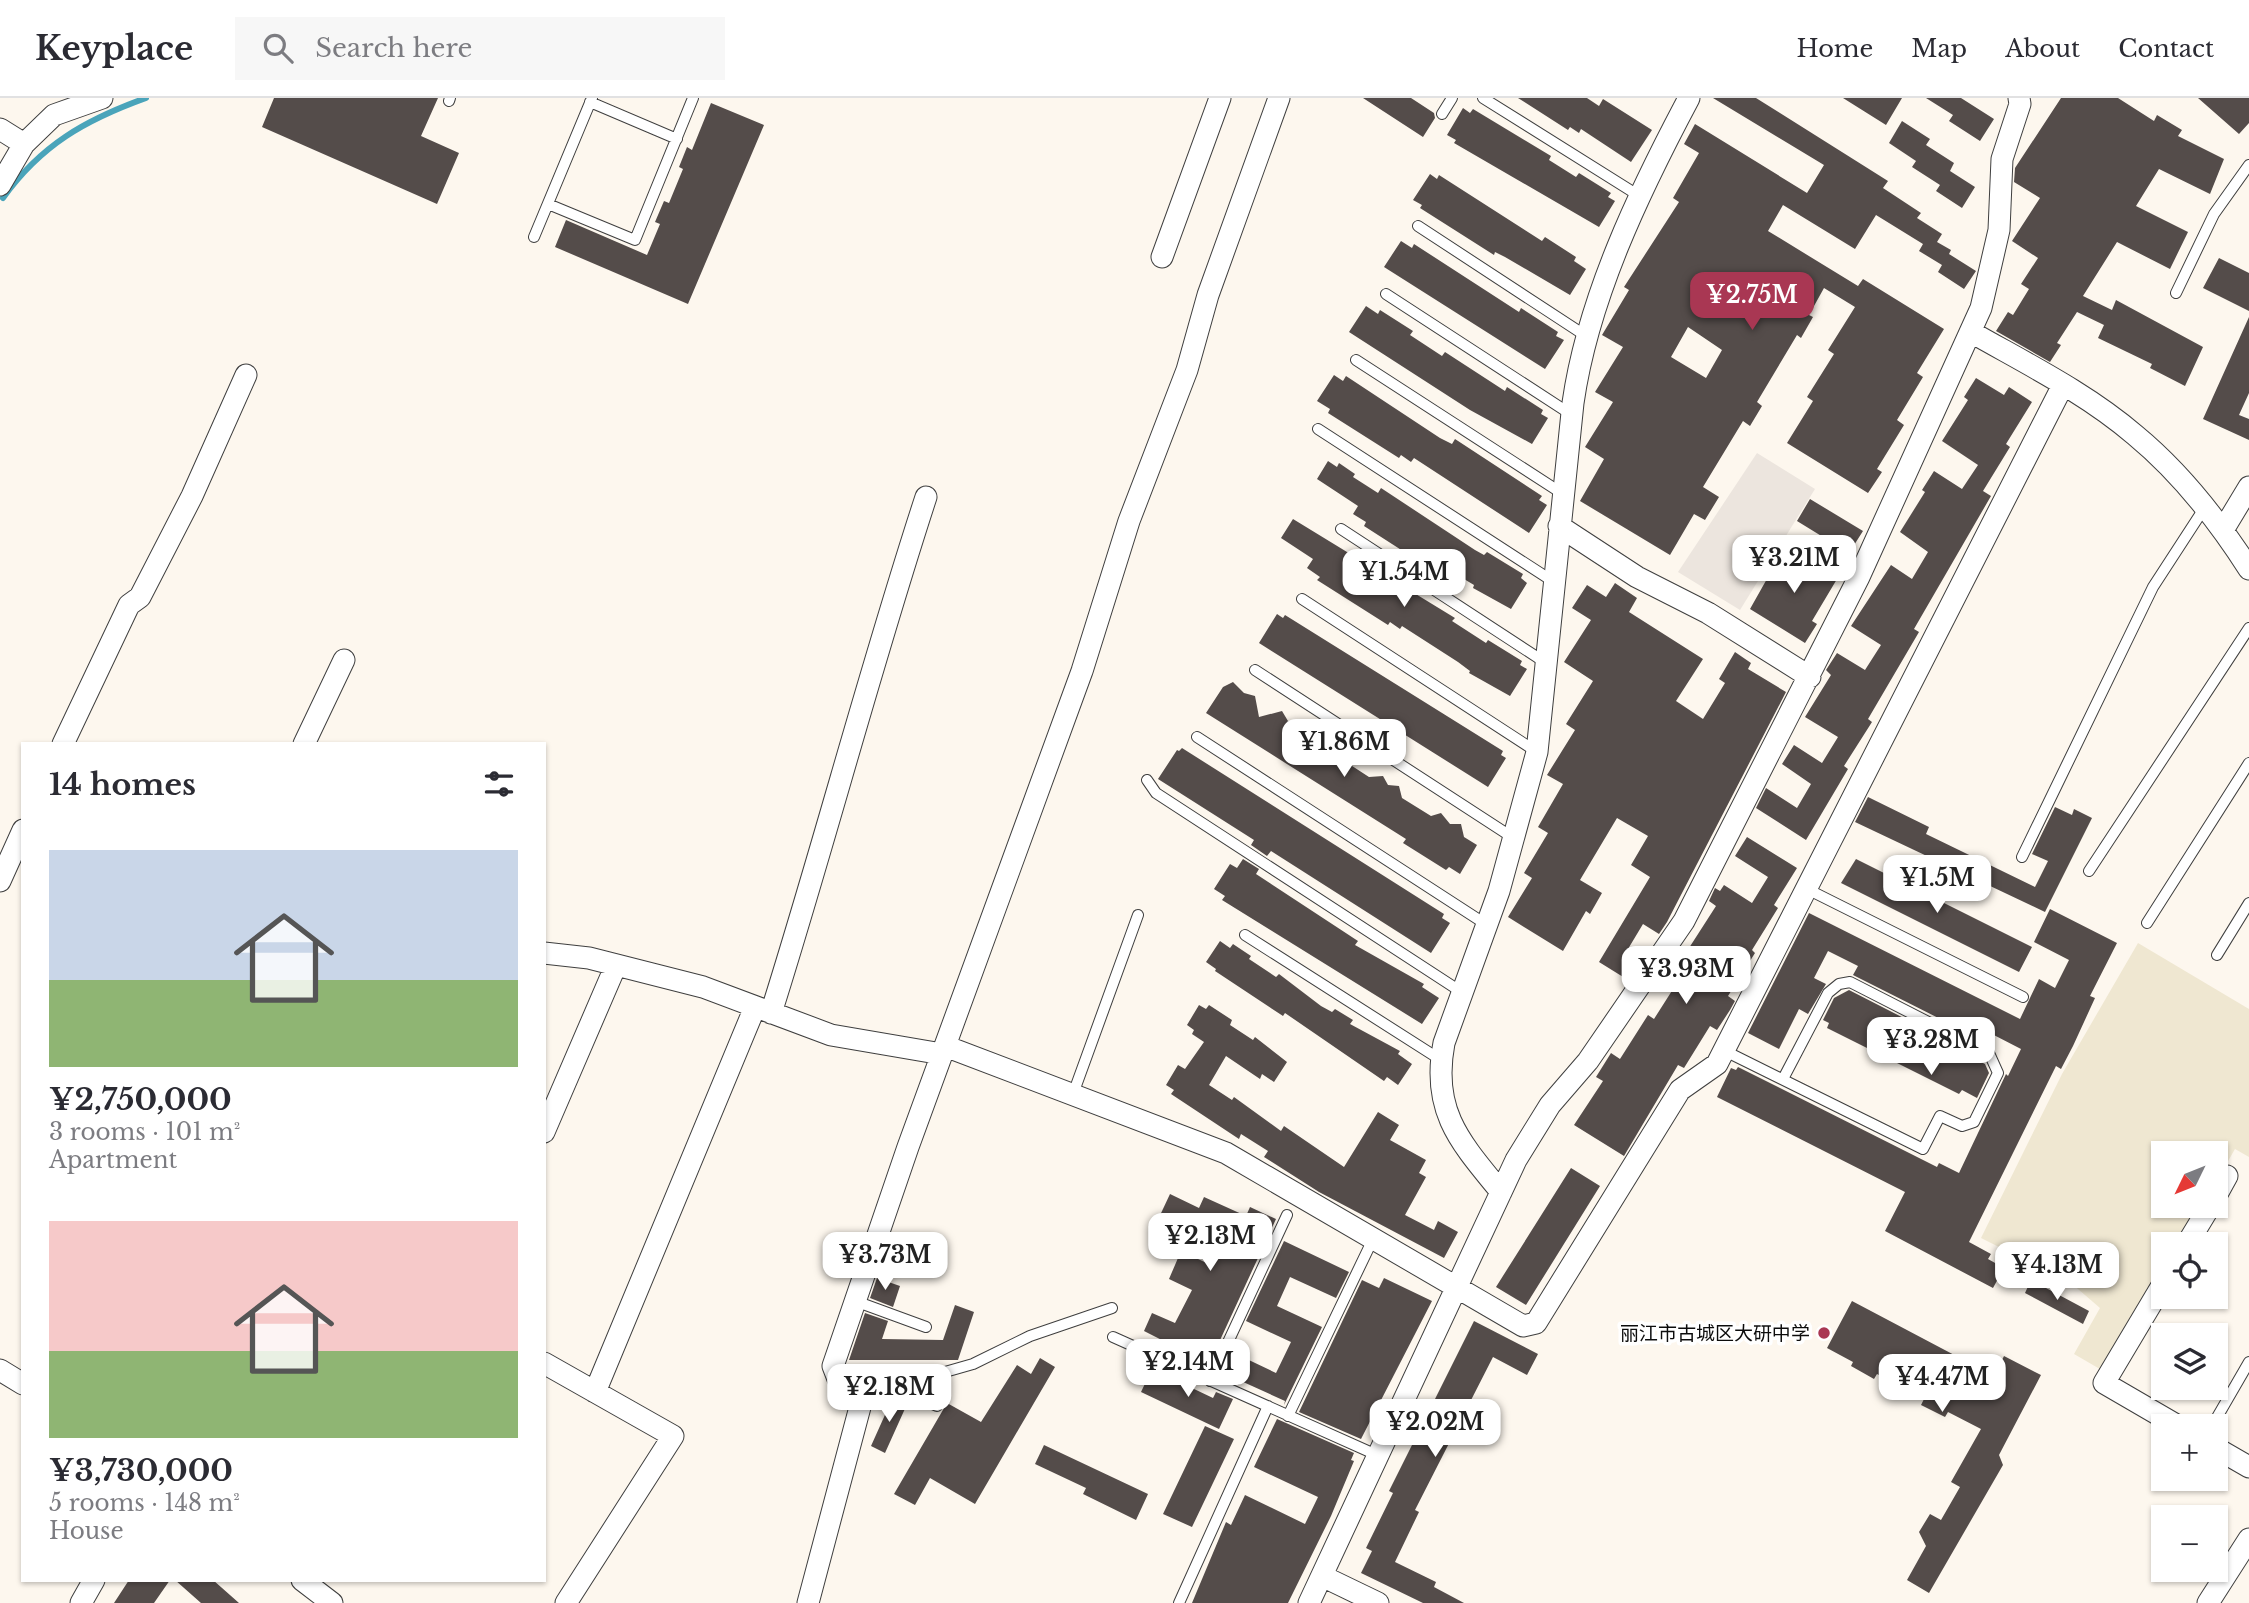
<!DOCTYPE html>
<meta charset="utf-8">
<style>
:root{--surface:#fff;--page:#f7f7f7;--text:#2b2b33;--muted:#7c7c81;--line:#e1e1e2;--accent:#a93753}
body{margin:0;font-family:"Libre Baskerville","Noto Sans SC",serif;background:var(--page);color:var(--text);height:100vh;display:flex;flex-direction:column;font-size:26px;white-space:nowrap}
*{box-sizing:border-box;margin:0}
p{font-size:23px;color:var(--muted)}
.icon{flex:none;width:38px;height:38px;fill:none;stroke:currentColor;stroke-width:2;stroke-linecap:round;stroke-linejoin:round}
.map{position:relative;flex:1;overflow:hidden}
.side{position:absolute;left:21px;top:644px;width:525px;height:840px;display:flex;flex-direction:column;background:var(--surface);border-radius:0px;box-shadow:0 2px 5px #0004}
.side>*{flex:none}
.needle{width:46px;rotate:227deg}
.buttons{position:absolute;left:2151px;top:1043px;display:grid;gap:14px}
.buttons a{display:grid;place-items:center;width:77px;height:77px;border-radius:0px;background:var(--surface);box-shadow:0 2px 5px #0004;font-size:35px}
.price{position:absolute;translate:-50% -60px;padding:0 16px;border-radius:14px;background:#fff;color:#222;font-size:23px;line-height:46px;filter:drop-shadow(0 2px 4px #0008)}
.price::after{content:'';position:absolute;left:50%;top:42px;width:21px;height:16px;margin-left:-10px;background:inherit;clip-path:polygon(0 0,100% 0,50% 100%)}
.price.on{background:var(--accent);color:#fff}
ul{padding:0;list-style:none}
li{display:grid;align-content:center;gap:14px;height:371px;padding:0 28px}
li span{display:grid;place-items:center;height:217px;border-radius:0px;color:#555}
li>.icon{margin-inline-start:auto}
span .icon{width:126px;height:126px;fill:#fffc;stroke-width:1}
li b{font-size:30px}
h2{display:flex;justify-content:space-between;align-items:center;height:84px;padding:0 28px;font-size:30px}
header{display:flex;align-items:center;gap:42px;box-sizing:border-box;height:98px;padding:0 35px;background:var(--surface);border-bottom:2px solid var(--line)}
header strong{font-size:33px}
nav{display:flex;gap:38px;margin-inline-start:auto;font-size:24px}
.search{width:490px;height:63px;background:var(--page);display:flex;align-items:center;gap:18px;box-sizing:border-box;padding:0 24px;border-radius:0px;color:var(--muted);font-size:26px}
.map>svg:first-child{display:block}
</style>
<header>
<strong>Keyplace</strong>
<div class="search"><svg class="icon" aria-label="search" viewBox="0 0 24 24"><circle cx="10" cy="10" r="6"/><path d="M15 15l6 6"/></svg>Search here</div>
<nav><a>Home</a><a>Map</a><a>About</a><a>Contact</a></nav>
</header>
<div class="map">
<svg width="2249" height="1505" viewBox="0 0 2249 1505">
<rect width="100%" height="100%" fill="#fdf7ee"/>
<path fill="#efe7d1" d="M2138,845L2249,911V1059L2235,1051L2216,1084V1055H2163V1108H2202L2179,1146H2163V1174L2105,1274L2074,1256L2100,1210L2071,1185L1981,1140L2062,976Z"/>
<path fill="#ece5de" d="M1757,355L1815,391L1740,512L1678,474Z"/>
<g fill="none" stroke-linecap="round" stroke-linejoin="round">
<path stroke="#4aa4ba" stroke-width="6" d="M3,100C41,47 85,22 146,0"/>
</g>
<path fill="#544c4a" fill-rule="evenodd" d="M274,0H438L421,38L459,55L437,106L262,29Z
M1363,0H1411L1434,15L1435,20L1423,39Z
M1518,0H1587L1599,8L1603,1L1652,32L1631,64L1581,31L1579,35L1570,29L1568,32Z
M1713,0H1756L1888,83L1883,90L1921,115L1917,120L1942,136L1937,144L1951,152L1949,156L1976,173L1964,191L1938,174L1942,167L1919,153L1923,146L1876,117L1855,151L1783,107L1768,133L1858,188L1863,181L1944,231L1917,275L1923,279L1897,322L1904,327L1877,371L1882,374L1868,395L1787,345L1813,303L1807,299L1834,256L1828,252L1855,209L1824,190L1809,217L1813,219L1801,240L1797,237L1757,304L1762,308L1750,328L1743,323L1703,389L1719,399L1705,422L1694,416L1670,457L1580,403L1604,361L1585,349L1613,304L1595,294L1623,249L1602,237L1629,192L1624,189L1679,104L1673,100L1699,55L1684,46L1695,26L1807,95L1824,67ZM1688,229L1722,252L1706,280L1671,259Z
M1843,0H1902L1886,27Z
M1926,0H1961L1994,21L1980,43L1949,23L1953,17Z
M2061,0H2118L2154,23L2157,17L2182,32L2178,38L2224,61L2210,96L2159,71L2136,108L2188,134L2170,171L2117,144L2083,198L2112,212L2116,202L2203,249L2185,288L2150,270L2152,266L2098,240L2104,227L2077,214L2057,245L2061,247L2050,264L1996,233L2008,214L2013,217L2029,191L2021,186L2038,160L2012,143L2040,100L2014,84L2015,70Z
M2198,0H2249V25L2239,36Z
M711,5L764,27L688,206L555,149L566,122L647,157L660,126L655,124L664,103L669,105L683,71L679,69L687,49L692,52Z
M1463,10L1470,15L1473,11L1551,58L1549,62L1576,79L1579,75L1611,95L1608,99L1615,103L1599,129L1454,45L1456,42L1447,37Z
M1902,23L1930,41L1926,47L1954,65L1950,73L1975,89L1962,110L1936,93L1940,87L1912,69L1916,63L1889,45Z
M1430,76L1437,81L1439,77L1542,143L1545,139L1576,159L1574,163L1586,171L1570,197L1505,159L1495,154L1494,157L1420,110L1422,107L1413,102Z
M1401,143L1412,150L1414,146L1519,214L1521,210L1558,234L1556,238L1564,242L1545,271L1384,169Z
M2219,160L2249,175V213L2203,190Z
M1366,208L1378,216L1380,212L1413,233L1410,237L1442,258L1445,254L1505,293L1507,289L1543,312L1541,316L1548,320L1532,346L1470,312L1349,234Z
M2249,219V295L2239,317L2249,321V342L2203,321Z
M1334,277L1343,283L1346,278L1440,340L1452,346L1455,341L1542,398L1539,402L1547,407L1529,435L1414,360L1411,364L1401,357L1399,360L1328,315L1330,311L1317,303Z
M1976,280L2004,297L2009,289L2032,304L2006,346L2010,349L1983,393L1991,398L1914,531L1919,534L1868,621L1872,624L1844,668L1848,671L1806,742L1756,710L1766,690L1797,710L1811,686L1782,666L1794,647L1822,665L1838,639L1805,619L1831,577L1826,572L1837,555L1865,572L1881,547L1851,528L1891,467L1912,481L1928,454L1900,434L1925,394L1922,392L1934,373L1962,391L1978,367L1942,343L1968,302L1964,299Z
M1328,363L1337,369L1339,365L1355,376L1353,379L1378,395L1381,390L1475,452L1484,457L1487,454L1523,476L1521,480L1527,485L1511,511L1473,490L1474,487L1449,472L1446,476L1436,470L1434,473L1364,428L1366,424L1353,416L1358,408L1317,381Z
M1810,401L1863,433L1849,455L1797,423Z
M1293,421L1455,520L1452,523L1486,545L1488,542L1522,563L1520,567L1527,571L1510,598L1469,575L1470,573L1458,564L1402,528L1400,531L1390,524L1388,527L1317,482L1320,479L1307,470L1313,461L1281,440Z
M1785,449L1837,481L1812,523L1817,526L1805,545L1750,511Z
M1615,485L1637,500L1629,514L1703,561L1676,603L1703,621L1725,585L1719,581L1735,554L1751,565L1748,571L1786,594L1667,824L1659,836L1643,826L1628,851L1643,860L1628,882L1599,864L1650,779L1631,767L1648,738L1617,720L1580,782L1602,795L1590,816L1586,813L1563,853L1508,819L1532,780L1524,775L1548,735L1538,729L1563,686L1547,677L1575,632L1566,626L1593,583L1564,564L1591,522L1572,510L1587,487L1606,499Z
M1277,516L1283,520L1285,517L1503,653L1501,657L1506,660L1488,689L1259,545Z
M1233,584L1244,595L1255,598L1259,619L1282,613L1288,623L1300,626L1303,637L1316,645L1328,643L1335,653L1346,654L1349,666L1369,679L1383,678L1388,687L1399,688L1402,700L1431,718L1441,715L1450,726H1461L1464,739L1477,747L1460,776L1449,769L1446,772L1403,745L1406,741L1206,615L1223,589Z
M1182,650L1444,816L1442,820L1450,825L1431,855L1271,753L1267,758L1251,747L1254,742L1158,681L1177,652L1179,653Z
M1868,699L1929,729L1926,736L2035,789L2048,763L2032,756L2055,709L2072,717L2074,711L2092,720L2045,814L1855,724Z
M1747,739L1797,770L1774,807L1778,810L1752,852L1755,855L1728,898L1735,903L1730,912L1717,932L1710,928L1684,970L1678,967L1624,1058L1574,1027L1603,983L1596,979L1611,955L1620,961L1648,917L1654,921L1696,855L1689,850L1716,808L1709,803L1715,790L1720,793L1724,787L1752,805L1768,779L1735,758Z
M1243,761L1259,771L1256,776L1358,843L1355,847L1424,886L1422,889L1439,900L1422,926L1222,802L1225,798L1214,791L1230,766L1237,770Z
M1856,761L2032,849L2019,874L1841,785Z
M2050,811L2117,845L2090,898L2095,900L2073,948L2061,971L2056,968L1969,1144L1991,1156L1988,1161L2004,1170L1993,1190L1885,1133L1905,1094L1717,999L1731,970L1736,972L1738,969L1937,1069L1939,1065L1959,1075L2006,976L2008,978L2021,951L1988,934L1984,943L1853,877L1858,868L1828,853L1814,880L1826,886L1808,916L1799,911L1779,951L1748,935L1809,815L2020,921L2039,881L2055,890L2069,862L2034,844Z
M1220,843L1230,850L1233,846L1251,858L1249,861L1276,879L1279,876L1321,908L1332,914L1335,911L1353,922L1350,926L1400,953L1398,956L1412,966L1398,987L1387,979L1384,983L1285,915L1283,918L1215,873L1216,871L1206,864Z
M1849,892L1976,957L1975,961L1985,966L1989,975L1977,1000L1962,992L1959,996L1827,930L1829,925L1823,922L1834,900Z
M1199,907L1206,911L1209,907L1232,922L1230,927L1253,942L1255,939L1287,964L1274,984L1262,976L1260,981L1226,958L1209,987L1232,1002L1234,999L1281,1033L1284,1028L1344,1069L1378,1014L1399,1027L1390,1042L1426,1062L1419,1075L1426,1079L1405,1117L1434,1132L1438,1123L1458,1134L1444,1160L1319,1094L1264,1059L1268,1053L1241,1036L1239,1041L1171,996L1174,992L1166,987L1178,967L1185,971L1204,944L1192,936L1194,932L1187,927Z
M1571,1070L1600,1088L1526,1207L1496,1189Z
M1170,1096L1199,1110L1204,1099L1246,1118L1250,1109L1276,1121L1209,1266L1144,1233L1152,1215L1175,1225L1192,1192L1169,1181L1181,1153L1213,1168L1226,1142L1189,1125L1182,1141L1155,1128Z
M1284,1143L1349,1174L1336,1200L1290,1179L1277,1208L1322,1229L1284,1307L1285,1303L1241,1283L1239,1287L1222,1279L1232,1254L1276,1275L1291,1244L1246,1223Z
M877,1180L900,1188L893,1209L870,1200Z
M1384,1180L1432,1203L1361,1341L1299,1314L1362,1182L1379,1190Z
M2031,1182L2089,1213L2083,1226L2025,1195Z
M1852,1203L1994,1278L2004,1258L2041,1277L1999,1357L2003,1367L1929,1495L1907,1482L1926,1448L1919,1434L1930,1416L1941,1422L1960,1389L1951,1384L1981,1331L1948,1314L1945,1319L1921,1307L1924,1301L1877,1276L1874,1281L1851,1268L1853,1264L1827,1250Z
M955,1207L974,1214L958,1262H849L865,1215L888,1223L882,1241L943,1242Z
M1474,1223L1538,1256L1527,1277L1493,1259L1415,1412L1419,1414L1395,1464L1436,1484L1434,1489L1464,1505H1423L1361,1475L1372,1453L1366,1450L1393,1395L1389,1393Z
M1040,1260L1055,1269L975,1406L930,1380L915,1407L894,1396L947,1305L981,1324L1017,1267L1031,1276Z
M1152,1271L1213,1300L1216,1294L1233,1301L1219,1331L1141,1294Z
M893,1299L908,1304L885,1355L871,1348Z
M1277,1321L1354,1355L1351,1362L1354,1363L1331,1418L1288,1505H1192L1226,1424L1231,1427L1245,1397L1305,1426L1318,1399L1254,1369Z
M1205,1328L1234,1341L1192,1429L1163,1416Z
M1044,1347L1148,1396L1136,1422L1083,1396L1086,1390L1035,1366Z
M129,1482H170L154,1505H114Z
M175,1482H213L239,1505H201Z"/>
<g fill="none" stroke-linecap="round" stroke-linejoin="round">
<g stroke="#3f3f3f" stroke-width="12">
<path id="lane" d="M1483,0L1641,99
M449,3L450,0
M590,4L677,41
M1442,16L1452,0
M548,106L635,142L693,0
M1418,128L1586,238
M534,139L592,0
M2176,195L2214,116L2249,67
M1386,196L1572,317
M1356,262L1563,396
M1318,331L1554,484
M1341,431L1546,565
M1302,501L1537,654
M1255,572L1515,741
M1197,639L1487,827
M1147,682L1156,695L1463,895
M2022,759L2153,489L2205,409
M2089,773L2249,530
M1807,791L2023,899
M2147,825L2249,665
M1245,837L1441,962
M2217,857L2249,805
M1725,953L1923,1051L1940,1018L1962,1028L1974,1024L1998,975L1989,955L1850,884L1839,886L1828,895L1783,981
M1073,996L1138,817
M855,1203L926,1229
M1113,1239L1379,1358
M1210,1283L1287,1117
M864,1294L878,1282L938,1276L973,1266L1030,1238L1112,1210
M864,1294L897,1291L937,1308
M1288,1318L1374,1139
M2212,1328L2249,1264
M1179,1505L1268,1308"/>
</g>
<g stroke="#3f3f3f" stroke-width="23">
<path id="street" d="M0,31L24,46
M0,87L24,46L54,17L102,0
M1162,159L1220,0
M1971,234C2027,266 2086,295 2135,337C2181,375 2217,421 2249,471
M1559,428L1637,479L1708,515L1810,579
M2223,432L2249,389
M63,646L129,507L140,499L192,398L246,277
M304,646L344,562
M0,783L23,732
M544,855L589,860L703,889L831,937L942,956
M771,915C825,744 870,570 926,399
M945,948L1226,1055L1523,1228L1536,1225L1680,992L1717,966L2063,287
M544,1034L616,867
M1501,1094C1460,1044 1431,1013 1444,945L1499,793L1537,654L1573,305C1588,200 1639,94 1689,0
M2216,1098L2227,1078
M2187,1146L2210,1108
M2163,1186L2104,1285L2178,1328
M544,1265L673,1338L566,1505
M0,1272L23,1286
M595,1294L755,909
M2216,1350L2249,1369
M1322,1478L1378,1505
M302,1482L332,1505
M81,1505L94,1482
M808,1505L864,1294L840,1286L833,1268L908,1049L1082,573L1129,423L1187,272L1208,197L1279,0
M1309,1505L1516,1062L1550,1007L1588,963L1684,823L1859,479L1981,210L1999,132L2002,61L2020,6L2019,0
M2208,1505L2249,1441"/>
</g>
<use href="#lane" stroke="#fff" stroke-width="10"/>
<use href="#street" stroke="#fff" stroke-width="21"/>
</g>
<circle fill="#a93753" stroke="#fff" stroke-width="2.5" cx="1824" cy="1235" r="7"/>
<g text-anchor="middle" stroke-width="7" stroke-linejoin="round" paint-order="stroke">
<g font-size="19" fill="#0c0c0c" stroke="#fff" text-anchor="end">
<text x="1810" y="1242">丽江市古城区大研中学</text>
</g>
</g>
</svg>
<div class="buttons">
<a><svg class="needle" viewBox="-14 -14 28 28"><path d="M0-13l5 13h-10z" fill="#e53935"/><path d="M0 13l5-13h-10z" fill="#7c7c81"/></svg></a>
<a><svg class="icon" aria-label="locate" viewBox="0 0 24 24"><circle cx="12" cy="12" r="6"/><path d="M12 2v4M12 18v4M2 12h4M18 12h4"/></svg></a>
<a><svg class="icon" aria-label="layers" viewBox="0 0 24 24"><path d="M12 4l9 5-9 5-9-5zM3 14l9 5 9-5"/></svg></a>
<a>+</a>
<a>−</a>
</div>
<b class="price on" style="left:1752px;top:234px">¥2.75M</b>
<b class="price" style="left:1794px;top:497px">¥3.21M</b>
<b class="price" style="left:1404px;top:511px">¥1.54M</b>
<b class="price" style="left:1344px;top:681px">¥1.86M</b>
<b class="price" style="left:1937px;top:817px">¥1.5M</b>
<b class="price" style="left:1686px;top:908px">¥3.93M</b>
<b class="price" style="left:1931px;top:979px">¥3.28M</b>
<b class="price" style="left:1210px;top:1175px">¥2.13M</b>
<b class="price" style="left:885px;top:1194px">¥3.73M</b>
<b class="price" style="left:2057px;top:1204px">¥4.13M</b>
<b class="price" style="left:1188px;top:1301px">¥2.14M</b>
<b class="price" style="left:1942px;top:1316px">¥4.47M</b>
<b class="price" style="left:889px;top:1326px">¥2.18M</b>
<b class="price" style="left:1435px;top:1361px">¥2.02M</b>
<section class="side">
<h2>14 homes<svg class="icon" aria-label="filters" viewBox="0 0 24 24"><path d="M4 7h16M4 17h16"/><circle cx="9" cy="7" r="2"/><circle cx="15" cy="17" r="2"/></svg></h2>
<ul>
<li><span style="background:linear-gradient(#c9d6e8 60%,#8fb573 0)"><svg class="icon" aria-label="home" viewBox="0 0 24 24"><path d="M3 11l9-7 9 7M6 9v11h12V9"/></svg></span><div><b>¥2,750,000</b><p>3 rooms · 101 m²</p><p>Apartment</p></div></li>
<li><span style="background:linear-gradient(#f6c9c9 60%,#8fb573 0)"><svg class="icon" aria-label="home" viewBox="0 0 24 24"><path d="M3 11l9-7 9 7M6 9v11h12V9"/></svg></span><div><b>¥3,730,000</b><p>5 rooms · 148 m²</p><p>House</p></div></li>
</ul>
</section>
</div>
